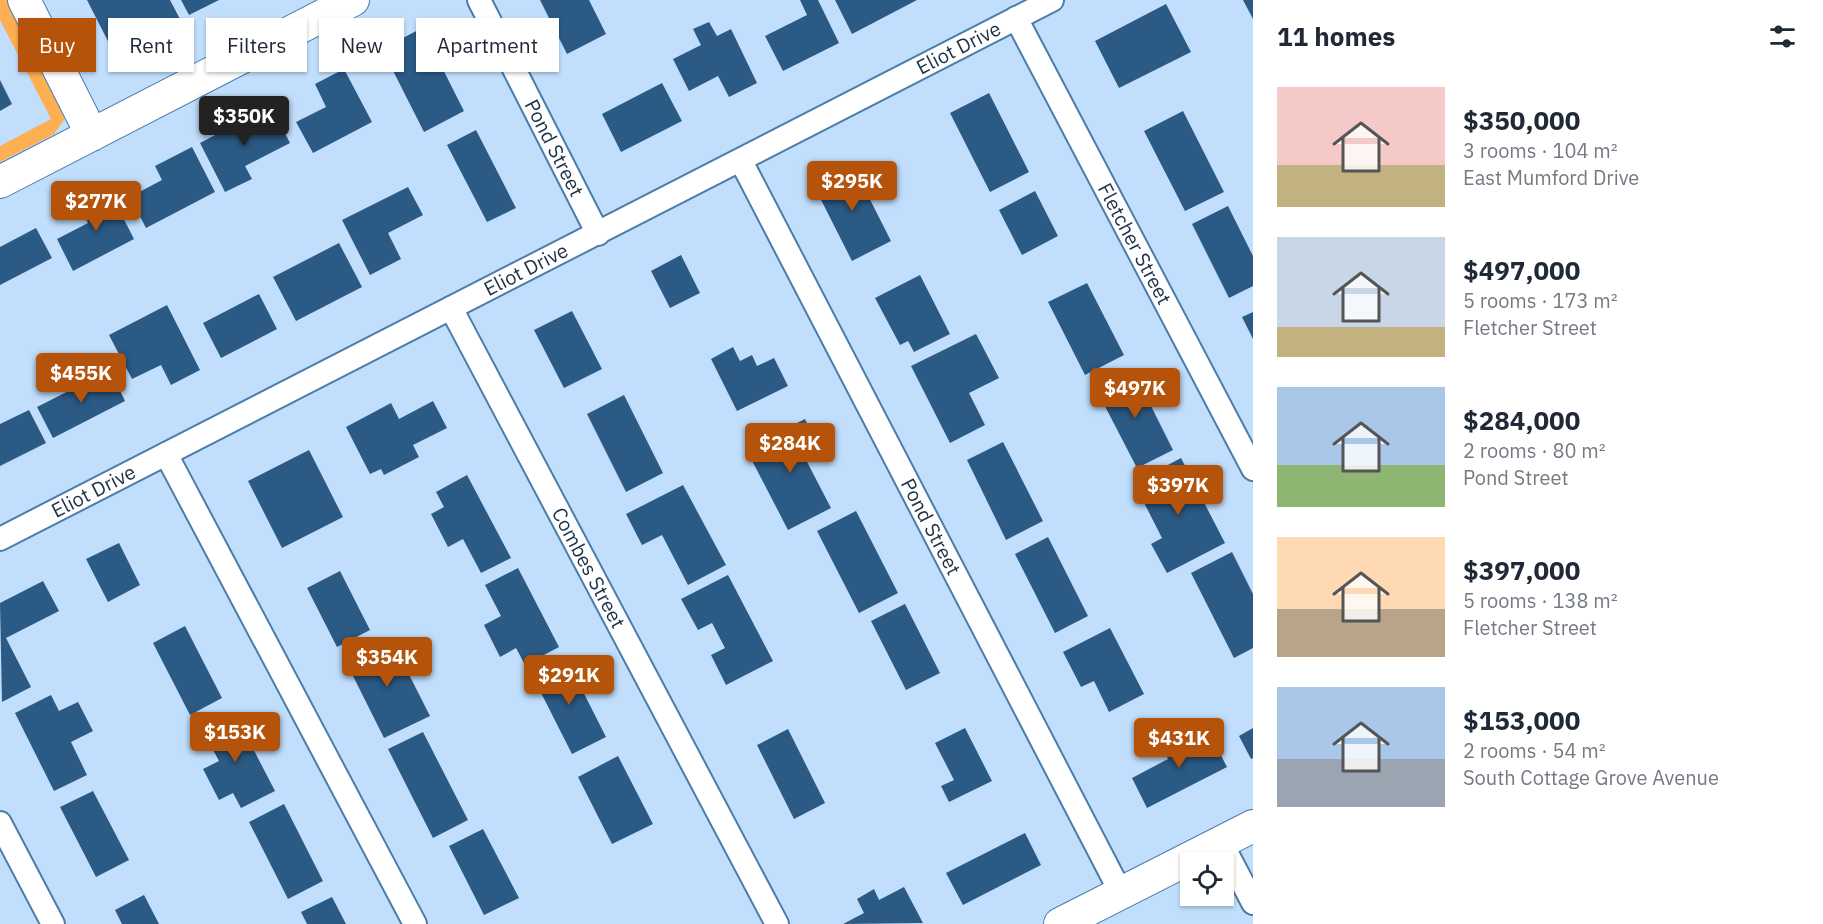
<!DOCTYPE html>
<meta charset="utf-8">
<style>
:root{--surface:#fff;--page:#f6f6f7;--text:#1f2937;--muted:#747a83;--accent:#b45309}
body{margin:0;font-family:"IBM Plex Sans",sans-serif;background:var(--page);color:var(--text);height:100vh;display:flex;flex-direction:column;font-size:22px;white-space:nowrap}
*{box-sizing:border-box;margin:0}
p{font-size:20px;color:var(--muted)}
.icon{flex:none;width:33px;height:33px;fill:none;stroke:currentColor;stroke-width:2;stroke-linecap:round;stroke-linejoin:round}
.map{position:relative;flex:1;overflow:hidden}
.sheet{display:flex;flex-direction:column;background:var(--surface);width:570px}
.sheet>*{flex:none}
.guide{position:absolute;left:18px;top:18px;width:570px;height:54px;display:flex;gap:12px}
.controls{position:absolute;left:1180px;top:852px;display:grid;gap:12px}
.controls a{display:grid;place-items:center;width:54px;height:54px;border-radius:0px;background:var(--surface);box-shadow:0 2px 4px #0004;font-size:30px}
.price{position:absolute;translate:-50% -51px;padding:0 14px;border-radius:6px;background:var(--accent);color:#fff;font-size:20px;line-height:39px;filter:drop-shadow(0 2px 3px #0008)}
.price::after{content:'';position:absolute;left:50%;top:36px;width:18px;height:14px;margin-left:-9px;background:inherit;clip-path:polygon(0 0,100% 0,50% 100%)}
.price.on{background:#222;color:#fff}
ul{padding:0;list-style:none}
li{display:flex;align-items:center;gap:18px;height:150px;padding:0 24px}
li span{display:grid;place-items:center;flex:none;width:168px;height:120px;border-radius:0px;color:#555}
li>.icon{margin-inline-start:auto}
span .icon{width:72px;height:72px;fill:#fffc;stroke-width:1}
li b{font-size:26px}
h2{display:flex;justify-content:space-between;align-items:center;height:72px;padding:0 24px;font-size:26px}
.pill{padding:0 21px;border-radius:0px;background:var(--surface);box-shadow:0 2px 4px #0004;font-size:21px;line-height:54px}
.pill.on{background:var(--accent);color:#fff}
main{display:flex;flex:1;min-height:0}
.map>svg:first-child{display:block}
</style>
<main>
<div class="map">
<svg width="1253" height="924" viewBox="0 0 1253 924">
<rect width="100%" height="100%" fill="#c1dffd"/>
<path fill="#feaf52" d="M0,0H11L63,100L64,120L54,134L0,162V146L51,119L0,20Z"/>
<path fill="#2b5a85" d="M87,0H170L181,21L115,55Z
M181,0H219L189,15Z
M540,0H589L606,34L567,54Z
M800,0H818L839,43L783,71L765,36L807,15Z
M835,0H917L852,34Z
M1243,0H1253V19Z
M1166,4L1191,52L1119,88L1095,41Z
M709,22L717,36L731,29L757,83L729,97L718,76L689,91L673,59L701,45L693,29Z
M422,28L464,111L424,132L382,49Z
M344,69L372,122L313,153L296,122L326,107L315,84Z
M0,80L12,104L0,111Z
M662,83L682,121L621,152L602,114Z
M989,93L1029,172L990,192L950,113Z
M271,106L290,143L245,166L252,179L225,192L200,143Z
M1183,111L1224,192L1185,211L1144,131Z
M476,130L516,208L487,222L447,145Z
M192,147L215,192L146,228L130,197L162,180L155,166Z
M852,164L891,241L852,261L813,184Z
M408,187L423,215L388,233L401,259L370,275L342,220Z
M109,190L134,239L73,271L57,239L88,223L79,206Z
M1035,191L1058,236L1022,255L999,210Z
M1228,206L1253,256V286L1229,298L1192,224Z
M36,228L52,258L0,285V247Z
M339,243L362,287L296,321L273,277Z
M681,255L700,293L670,308L651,271Z
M920,275L950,334L914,352L908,341L900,345L875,298Z
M1087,283L1124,355L1085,375L1048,302Z
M259,294L277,329L221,358L203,323Z
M167,305L200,370L171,385L161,365L132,379L109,335Z
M572,311L602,369L564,388L534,330Z
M1253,312V339L1242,317Z
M976,334L999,378L969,393L985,425L950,443L911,366Z
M733,347L740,361L752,355L757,366L774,358L788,386L737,411L711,359Z
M110,370L125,401L53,438L37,407Z
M1133,370L1173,450L1137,468L1096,389Z
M624,395L663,473L626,492L587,414Z
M433,401L447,428L413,445L419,457L384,475L381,469L370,474L346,427L391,403L399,419Z
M29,410L46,443L0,466V424Z
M805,419L820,450L805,458L831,508L788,530L746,449Z
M1003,442L1043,521L1006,540L967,460Z
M309,450L343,517L282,548L248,481Z
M1181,458L1225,543L1167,573L1151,544L1162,538L1134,483Z
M467,475L511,558L481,573L463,539L448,547L431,514L444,507L436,492Z
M683,485L726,565L688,585L662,535L642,545L626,514Z
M856,511L898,593L859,613L817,531Z
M1048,537L1088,616L1055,633L1015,554Z
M119,543L140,585L108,602L86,559Z
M1232,552L1253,594V648L1234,658L1191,573Z
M518,568L559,647L525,665L516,648L500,657L484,625L501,616L485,585Z
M340,571L370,630L337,647L307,588Z
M728,575L773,661L726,685L711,655L725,648L712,623L698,630L681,599Z
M43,581L59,611L6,638L31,687L2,702L0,603Z
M905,604L940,673L906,690L871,621Z
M185,626L222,698L190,715L153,643Z
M1110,628L1144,694L1109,712L1094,681L1081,687L1063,652Z
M390,637L430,716L384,738L345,660Z
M566,658L606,737L572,754L532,675Z
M51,695L59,711L78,702L93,731L71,742L87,775L54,791L15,713Z
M234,712L275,791L241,808L233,793L219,800L203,769L219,761L202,729Z
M965,728L992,781L949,802L941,786L954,780L935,743Z
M1253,728V758L1251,759L1239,736Z
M788,729L825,803L794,819L757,745Z
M423,732L468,820L433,838L388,749Z
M1191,733L1197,745L1212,738L1227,767L1147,808L1132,778L1168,759L1162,747Z
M618,756L653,824L612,844L578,777Z
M93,791L129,860L96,877L60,807Z
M284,804L323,881L288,899L249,822Z
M483,829L519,898L484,915L449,846Z
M1025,833L1041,865L963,905L946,873Z
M904,887L923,923L843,924L864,913L857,899L874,889L879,900Z
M144,895L159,924H122L115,910Z
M332,897L346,924H307L301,912Z"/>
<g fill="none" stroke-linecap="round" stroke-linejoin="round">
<g stroke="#4c7ca9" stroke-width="26">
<g id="street">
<path id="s1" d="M479,0L598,234"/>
<path id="s2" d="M1016,18L1253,469"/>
<path id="s3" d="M741,161L1121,893"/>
<path id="s4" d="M451,308L777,924"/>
<path d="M166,454L415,924"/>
<path id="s5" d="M0,539L1052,0"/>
<path d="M0,823L53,924"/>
<path d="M1221,842L1253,903"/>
</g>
</g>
<g stroke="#4c7ca9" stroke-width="34">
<path id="secondary" d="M24,0L92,135
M0,182L353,0
M1060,924L1253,826"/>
</g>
<use href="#street" stroke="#fff" stroke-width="22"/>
<use href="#secondary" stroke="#fff" stroke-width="32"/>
</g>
<g text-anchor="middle" stroke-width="6" stroke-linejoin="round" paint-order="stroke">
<g font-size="20" fill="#1e3246" stroke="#fcfcfc">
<text dy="7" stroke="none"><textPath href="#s5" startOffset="1077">Eliot Drive</textPath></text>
<text dy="7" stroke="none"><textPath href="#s1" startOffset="166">Pond Street</textPath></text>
<text dy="7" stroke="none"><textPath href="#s2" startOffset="255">Fletcher Street</textPath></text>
<text dy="7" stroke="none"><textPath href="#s5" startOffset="591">Eliot Drive</textPath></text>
<text dy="7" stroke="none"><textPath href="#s5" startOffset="105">Eliot Drive</textPath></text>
<text dy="7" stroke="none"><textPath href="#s3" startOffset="412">Pond Street</textPath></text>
<text dy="7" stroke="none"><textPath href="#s4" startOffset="294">Combes Street</textPath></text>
</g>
</g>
</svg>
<div class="controls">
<a><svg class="icon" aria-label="locate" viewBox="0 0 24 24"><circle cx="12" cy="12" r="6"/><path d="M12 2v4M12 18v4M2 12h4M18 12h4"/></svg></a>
</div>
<b class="price on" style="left:244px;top:147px">$350K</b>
<b class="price" style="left:852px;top:212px">$295K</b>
<b class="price" style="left:96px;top:232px">$277K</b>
<b class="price" style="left:81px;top:404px">$455K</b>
<b class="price" style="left:1135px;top:419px">$497K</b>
<b class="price" style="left:790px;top:474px">$284K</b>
<b class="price" style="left:1178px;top:516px">$397K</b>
<b class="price" style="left:387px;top:688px">$354K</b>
<b class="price" style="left:569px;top:706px">$291K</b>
<b class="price" style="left:235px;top:763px">$153K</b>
<b class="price" style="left:1179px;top:769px">$431K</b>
<div class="guide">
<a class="pill on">Buy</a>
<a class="pill">Rent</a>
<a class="pill">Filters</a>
<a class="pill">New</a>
<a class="pill">Apartment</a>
</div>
</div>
<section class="sheet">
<h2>11 homes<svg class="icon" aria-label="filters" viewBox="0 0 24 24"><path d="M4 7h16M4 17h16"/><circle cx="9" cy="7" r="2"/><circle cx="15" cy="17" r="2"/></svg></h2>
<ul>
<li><span style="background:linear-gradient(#f6c9c9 65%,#c2b280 0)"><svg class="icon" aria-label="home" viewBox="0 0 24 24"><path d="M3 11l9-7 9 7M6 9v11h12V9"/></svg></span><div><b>$350,000</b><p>3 rooms · 104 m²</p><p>East Mumford Drive</p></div></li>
<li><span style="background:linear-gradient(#c9d6e8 75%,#c2b280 0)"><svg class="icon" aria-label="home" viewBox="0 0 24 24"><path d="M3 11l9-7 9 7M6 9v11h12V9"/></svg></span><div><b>$497,000</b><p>5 rooms · 173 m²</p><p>Fletcher Street</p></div></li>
<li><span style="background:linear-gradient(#a9c7e8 65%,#8fb573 0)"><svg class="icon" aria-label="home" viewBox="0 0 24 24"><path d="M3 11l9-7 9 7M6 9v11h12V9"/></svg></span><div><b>$284,000</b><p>2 rooms · 80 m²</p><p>Pond Street</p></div></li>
<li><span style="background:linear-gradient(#ffd9b3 60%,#b9a48a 0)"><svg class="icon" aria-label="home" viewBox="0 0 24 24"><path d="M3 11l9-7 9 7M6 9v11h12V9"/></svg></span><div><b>$397,000</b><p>5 rooms · 138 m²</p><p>Fletcher Street</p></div></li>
<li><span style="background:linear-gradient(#a9c7e8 60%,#9aa5b1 0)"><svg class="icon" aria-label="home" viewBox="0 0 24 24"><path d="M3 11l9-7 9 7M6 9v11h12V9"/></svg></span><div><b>$153,000</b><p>2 rooms · 54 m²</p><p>South Cottage Grove Avenue</p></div></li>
</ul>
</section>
</main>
